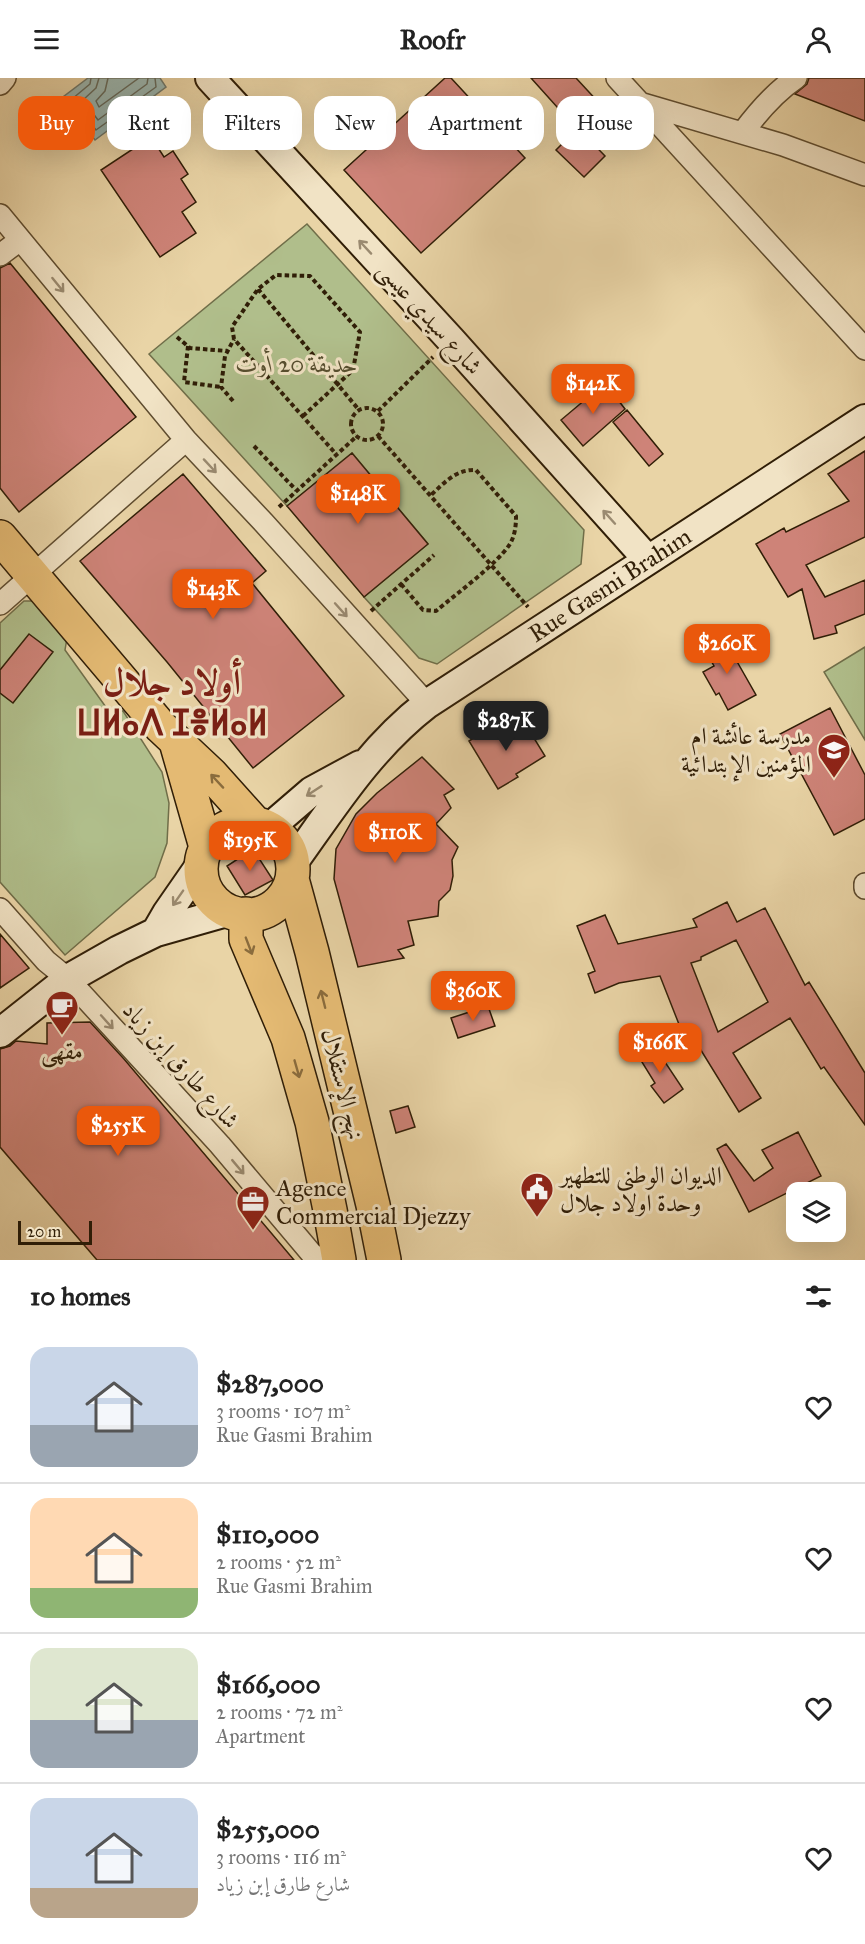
<!DOCTYPE html>
<meta charset="utf-8">
<style>
:root{--surface:#fff;--page:#f2f2f2;--text:#222;--muted:#767676;--line:#e0e0e0;--accent:#ea580c}
body{margin:0;font-family:"IM FELL Great Primer",Amiri,"Noto Sans Tifinagh",serif;background:var(--page);color:var(--text);height:100vh;display:flex;flex-direction:column;font-size:22px;white-space:nowrap}
*{box-sizing:border-box;margin:0}
p{font-size:20px;color:var(--muted)}
.icon{flex:none;width:33px;height:33px;fill:none;stroke:currentColor;stroke-width:2;stroke-linecap:round;stroke-linejoin:round}
.map{position:relative;height:1182px;overflow:hidden}
.side{display:flex;flex-direction:column;background:var(--surface);flex:1}
.side>*{flex:none}
.banner{position:absolute;left:18px;top:18px;width:830px;height:54px;display:flex;gap:12px}
.controls{position:absolute;left:786px;top:1104px;display:grid;gap:12px}
.controls a{display:grid;place-items:center;width:60px;height:60px;border-radius:12px;background:var(--surface);box-shadow:0 6px 24px #0002;font-size:30px}
.scale{position:absolute;left:18px;bottom:15px;width:74px;box-sizing:border-box;padding-left:6px;border:3px solid #301e07;border-top:0;font-size:16px;line-height:21px;white-space:nowrap;color:#301e07;-webkit-text-stroke:4px #f1e3c5;paint-order:stroke}
.price{position:absolute;translate:-50% -51px;padding:0 14px;border-radius:12px;background:var(--accent);color:#fff;font-size:20px;line-height:39px;filter:drop-shadow(0 2px 3px #0008)}
.price::after{content:'';position:absolute;left:50%;top:36px;width:18px;height:14px;margin-left:-9px;background:inherit;clip-path:polygon(0 0,100% 0,50% 100%)}
.price.selected{background:#222;color:#fff}
ul{padding:0;list-style:none}
li{display:flex;align-items:center;gap:18px;height:150px;padding:0 30px}
li+li{border-top:2px solid var(--line)}
li span{display:grid;place-items:center;flex:none;width:168px;height:120px;border-radius:18px;color:#555}
li>.icon{margin-inline-start:auto}
span .icon{width:72px;height:72px;fill:#fffc;stroke-width:1}
li b{font-size:26px}
h2{display:flex;justify-content:space-between;align-items:center;height:72px;padding:0 30px;font-size:26px}
.pill{padding:0 21px;border-radius:18px;background:var(--surface);box-shadow:0 6px 24px #0002;font-size:21px;line-height:54px}
.pill.selected{background:var(--accent);color:#fff}
header{display:flex;justify-content:space-between;align-items:center;height:78px;padding:0 30px;background:var(--surface);font-size:27px;font-weight:700}
.map>svg:first-child{display:block}
</style>
<header><svg class="icon" aria-label="menu" viewBox="0 0 24 24"><path d="M4 6h16M4 12h16M4 18h16"/></svg>Roofr<svg class="icon" aria-label="person" viewBox="0 0 24 24"><circle cx="12" cy="8" r="4"/><path d="M4 21q1-7 8-7t8 7"/></svg></header>
<div class="map">
<svg width="865" height="1182" viewBox="0 0 865 1182">
<rect width="100%" height="100%" fill="#e9d4a6"/>
<filter id="stains"><feTurbulence type="fractalNoise" baseFrequency=".00333" numOctaves="4"/><feColorMatrix values="0 0 0 0 .2 0 0 0 0 .09 0 0 0 0 .02 0 0 0 .5 -.17"/></filter>
<radialGradient id="worn" r=".72"><stop offset=".6" stop-color="#630" stop-opacity="0"/><stop offset="1" stop-color="#630" stop-opacity=".3"/></radialGradient>
<path fill="#b0be8b" stroke="#706e49" stroke-width="1.5" d="M307,146L584,452L581,486L437,586L419,580L364,519L428,466L352,375L287,428L149,276Z
M24,523H35L67,560L65,572L108,632L123,633L162,694L169,725L167,765L155,799L65,877L0,804V545Z
M865,569V662L824,594Z"/>
<path fill="#9ab6b0" stroke="#70796c" stroke-width="1.5" d="M88,0H160L166,9L95,62L63,19Z"/>
<g fill="none" stroke-linecap="round" stroke-linejoin="round">
<path stroke="#656a5c" stroke-width="1.5" d="M91,0L90,6L72,21L96,52L156,9L155,0
M99,0L96,10L83,22L98,42L147,6L148,0
M108,0L105,13L96,23L99,29L139,0"/>
</g>
<path fill="#ce8378" stroke="#301e07" stroke-width="1.5" fill-rule="evenodd" d="M445,0H451L525,80L421,175L344,92Z
M531,0H576L600,26L575,49Z
M809,0H865V43L795,16L807,6Z
M578,50L605,78L584,99L556,72Z
M151,59L164,79L173,73L188,96L181,101L196,124L182,134L196,155L160,179L101,92Z
M10,185L136,339L19,434L0,410V190Z
M605,305L625,331L583,368L561,342Z
M627,332L663,376L649,388L613,344Z
M865,373V459L806,487L825,519L865,502V536L835,548L837,555L814,561L802,511L788,519L756,466L784,450L786,454L849,423L828,396Z
M352,375L428,466L364,519L287,428Z
M183,396L266,493L252,505L344,618L253,690L167,584L80,483Z
M29,556L53,574L13,625L0,615V592Z
M723,559L756,617L728,632L719,615L716,617L703,594L714,588L704,570Z
M830,630L865,697V741L834,757L780,656Z
M505,640L514,654L526,647L545,678L516,696L518,699L498,711L469,663Z
M422,679L454,711L444,717L451,730L436,746L458,769L452,782L453,798L450,812L439,823L438,838L408,843L414,867L398,872L404,880L358,889L334,801L336,771L356,736L377,715Z
M253,771L273,802L245,817L227,788Z
M727,824L737,844L765,830L805,907L809,904L865,995V1047L824,989L821,991L790,940L733,975L761,1020L739,1034L691,956L684,959L660,898L619,905L595,915L588,896L595,893L577,848L605,837L618,866L697,849L693,841ZM736,862L768,924L718,954L691,885L701,882V879Z
M0,856L29,890L0,910Z
M488,928L495,948L458,960L451,940Z
M90,944L124,981L294,1182H97L0,1069V971L10,968L16,963L47,966V945Z
M653,966L683,1011L664,1025L651,1008L655,1005L637,976Z
M408,1028L415,1049L396,1055L390,1033Z
M798,1054L821,1098L749,1134L717,1071L726,1066L754,1103L773,1090L762,1072Z"/>
<g fill="none" stroke-linecap="round" stroke-linejoin="round">
<g stroke="#5e4c2f" stroke-width="24">
<path id="street" d="M617,0L865,271
M0,6L5,0
M643,26L783,67L865,97
M743,54C758,34 775,14 796,0
M0,137L186,362L264,445L427,626
M0,177L20,162
M0,526L186,362
M865,806V810
M0,831L46,883L68,901L220,1067L311,1175L320,1182"/>
</g>
<g stroke="#301e07" stroke-width="32">
<path id="secondary" d="M210,0L451,262L648,482
M269,750L312,713L360,687
M293,785C334,728 370,670 427,626L865,341
M156,854L167,835L201,786
M0,955L68,901L119,872L156,854L230,833"/>
</g>
<g stroke="#301e07" stroke-width="36">
<path id="primary" d="M0,459L161,649L211,696L255,745
M176,664L206,769
M201 791a46 46 0 1 1 92 0a46 46 0 1 1-92 0Z
M292,801L312,874L373,1127L384,1182
M246,836V861L288,960L312,1044L330,1132L339,1182"/>
</g>
<path stroke="#301e07" stroke-width="4" stroke-dasharray="4.5 3" stroke-linecap="butt" d="M258,211L359,332
M177,259L190,270L227,273
M188,268L184,304L221,309
M233,323L221,309L225,278L234,261
M351 346a16 16 0 1 1 32 0a16 16 0 1 1-32 0Z
M378,333L433,279
M303,338L353,292L360,254L310,198L276,197L258,211L232,249L234,261L336,376
M378,358L528,529
M254,368L296,412
M279,429L357,358
M401,506L423,532L436,533C456,516 496,487 510,466C515,457 516,448 516,438L476,392C456,391 444,405 430,418
M371,533L434,477"/>
<use href="#street" stroke="#f1e3c5" stroke-width="21"/>
<use href="#secondary" stroke="#f1e3c5" stroke-width="28"/>
<use href="#primary" stroke="#e4ba73" stroke-width="33"/>
</g>
<defs><path id="oneway-shaft" d="M-6 0H5M1.5-3L5.5 0L1.5 3" fill="none" stroke-width="1.6" stroke-linecap="round" stroke-linejoin="round" transform="scale(1.5)"/></defs>
<g stroke="#9a8a70">
<use href="#oneway-shaft" transform="translate(365 169) rotate(-133)"/>
<use href="#oneway-shaft" transform="translate(58 207) rotate(51)"/>
<use href="#oneway-shaft" transform="translate(210 388) rotate(47)"/>
<use href="#oneway-shaft" transform="translate(609 439) rotate(-132)"/>
<use href="#oneway-shaft" transform="translate(341 532) rotate(48)"/>
<use href="#oneway-shaft" transform="translate(314 713) rotate(147)"/>
<use href="#oneway-shaft" transform="translate(178 820) rotate(125)"/>
<use href="#oneway-shaft" transform="translate(107 944) rotate(48)"/>
<use href="#oneway-shaft" transform="translate(238 1089) rotate(50)"/>
</g>
<g stroke="#8a6c3d">
<use href="#oneway-shaft" transform="translate(217 703) rotate(-133)"/>
<use href="#oneway-shaft" transform="translate(249 868) rotate(69)"/>
<use href="#oneway-shaft" transform="translate(323 921) rotate(-104)"/>
<use href="#oneway-shaft" transform="translate(297 991) rotate(74)"/>
</g>
<defs>
<g id="school-pin" transform="scale(1.725)"><path d="M0 17L-7.5 6A9.5 9.5 0 1 1 7.5 6Z" fill="#8f2418" stroke="#f1e3c5"/><path d="M0-5L7-2L0 1L-7-2ZM-4 1L0 2.5L4 1V4Q0 6-4 4Z" fill="#fff"/></g>
<g id="cafe-pin" transform="scale(1.725)"><path d="M0 17L-7.5 6A9.5 9.5 0 1 1 7.5 6Z" fill="#8f2418" stroke="#f1e3c5"/><path d="M-5.5-4.5H6V0H3Q3 3.5 0 3.5H-2.5Q-5.5 3.5-5.5 0ZM3-3.2v2h1.7v-2ZM-6 4.5H4V6H-6Z" fill="#fff"/></g>
<g id="civic-pin" transform="scale(1.725)"><path d="M0 17L-7.5 6A9.5 9.5 0 1 1 7.5 6Z" fill="#8f2418" stroke="#f1e3c5"/><path d="M-.6-6.5H3V-4.5H.6V-3L4-1V1h2V6H-6V1h2V-1L-.6-3ZM-1.2 2.5V6h2.4V2.5Z" fill="#fff"/></g>
<g id="office-pin" transform="scale(1.725)"><path d="M0 17L-7.5 6A9.5 9.5 0 1 1 7.5 6Z" fill="#8f2418" stroke="#f1e3c5"/><path d="M-6-3h4V-5.5h4V-3h4V5H-6ZM-1-4.5V-3h2v-1.5ZM-6 0V1H6V0Z" fill="#fff"/></g>
</defs>
<g fill-rule="evenodd">
<use href="#school-pin" x="834" y="672"/>
<use href="#cafe-pin" x="62" y="929"/>
<use href="#civic-pin" x="537" y="1111"/>
<use href="#office-pin" x="253" y="1124"/>
</g>
<g text-anchor="middle" stroke-width="6" stroke-linejoin="round" paint-order="stroke">
<g font-size="24" fill="#301e07" stroke="#f1e3c5">
<text transform="translate(430 240) rotate(48)" y="8">شارع سيدي عيسى</text>
<text transform="translate(610 507) rotate(-33)" y="8">Rue Gasmi Brahim</text>
<text transform="translate(181 987) rotate(48)" y="8">شارع طارق إبن زياد</text>
<text transform="translate(343 1006) rotate(76)" y="8">نهج الإستقلال</text>
</g>
<g font-size="24" font-style="italic" fill="#564e2f" stroke="#f1e3c5">
<text x="297" y="294">حديقة 20 أوت</text>
</g>
<g font-size="24" fill="#301e07" stroke="#f1e3c5" text-anchor="start">
<text x="811" y="666" text-anchor="end">مدرسة عائشة ام<tspan x="811" dy="28">المؤمنين الإبتدائية</tspan></text>
<text x="62" y="981" text-anchor="middle">مقهى</text>
<text x="560" y="1105">الديوان الوطني للتطهير<tspan x="560" dy="28">وحدة اولاد جلال</tspan></text>
<text x="276" y="1118">Agence<tspan x="276" dy="28">Commercial Djezzy</tspan></text>
</g>
<g font-size="36" font-weight="bold" fill="#7a1f14" stroke="#f1e3c5">
<text x="172" y="616">أولاد جلال<tspan x="172" dy="41">ⵡⵍⴰⴷ ⵊⴻⵍⴰⵍ</tspan></text>
</g>
</g>
<rect width="100%" height="100%" filter="url(#stains)"/>
<rect width="100%" height="100%" fill="url(#worn)"/>
</svg>
<div class="controls">
<a><svg class="icon" aria-label="layers" viewBox="0 0 24 24"><path d="M12 4l9 5-9 5-9-5zM3 14l9 5 9-5"/></svg></a>
</div>
<div class="scale">20 m</div>
<b class="price" style="left:593px;top:337px">$142K</b>
<b class="price" style="left:358px;top:447px">$148K</b>
<b class="price" style="left:213px;top:542px">$143K</b>
<b class="price" style="left:727px;top:597px">$260K</b>
<b class="price selected" style="left:506px;top:674px">$287K</b>
<b class="price" style="left:395px;top:786px">$110K</b>
<b class="price" style="left:250px;top:794px">$195K</b>
<b class="price" style="left:473px;top:944px">$360K</b>
<b class="price" style="left:660px;top:996px">$166K</b>
<b class="price" style="left:118px;top:1079px">$255K</b>
<div class="banner">
<a class="pill selected">Buy</a>
<a class="pill">Rent</a>
<a class="pill">Filters</a>
<a class="pill">New</a>
<a class="pill">Apartment</a>
<a class="pill">House</a>
</div>
</div>
<section class="side">
<h2>10 homes<svg class="icon" aria-label="filters" viewBox="0 0 24 24"><path d="M4 7h16M4 17h16"/><circle cx="9" cy="7" r="2"/><circle cx="15" cy="17" r="2"/></svg></h2>
<ul>
<li><span style="background:linear-gradient(#c9d6e8 65%,#9aa5b1 0)"><svg class="icon" aria-label="home" viewBox="0 0 24 24"><path d="M3 11l9-7 9 7M6 9v11h12V9"/></svg></span><div><b>$287,000</b><p>3 rooms · 107 m²</p><p>Rue Gasmi Brahim</p></div><svg class="icon" aria-label="heart" viewBox="0 0 24 24"><path d="M12 20l-8-8c-3-5 5-10 8-4 3-6 11-1 8 4z"/></svg></li>
<li><span style="background:linear-gradient(#ffd9b3 75%,#8fb573 0)"><svg class="icon" aria-label="home" viewBox="0 0 24 24"><path d="M3 11l9-7 9 7M6 9v11h12V9"/></svg></span><div><b>$110,000</b><p>2 rooms · 52 m²</p><p>Rue Gasmi Brahim</p></div><svg class="icon" aria-label="heart" viewBox="0 0 24 24"><path d="M12 20l-8-8c-3-5 5-10 8-4 3-6 11-1 8 4z"/></svg></li>
<li><span style="background:linear-gradient(#dfe7d0 60%,#9aa5b1 0)"><svg class="icon" aria-label="home" viewBox="0 0 24 24"><path d="M3 11l9-7 9 7M6 9v11h12V9"/></svg></span><div><b>$166,000</b><p>2 rooms · 72 m²</p><p>Apartment</p></div><svg class="icon" aria-label="heart" viewBox="0 0 24 24"><path d="M12 20l-8-8c-3-5 5-10 8-4 3-6 11-1 8 4z"/></svg></li>
<li><span style="background:linear-gradient(#c9d6e8 75%,#b9a48a 0)"><svg class="icon" aria-label="home" viewBox="0 0 24 24"><path d="M3 11l9-7 9 7M6 9v11h12V9"/></svg></span><div><b>$255,000</b><p>3 rooms · 116 m²</p><p>شارع طارق إبن زياد</p></div><svg class="icon" aria-label="heart" viewBox="0 0 24 24"><path d="M12 20l-8-8c-3-5 5-10 8-4 3-6 11-1 8 4z"/></svg></li>
</ul>
</section>
